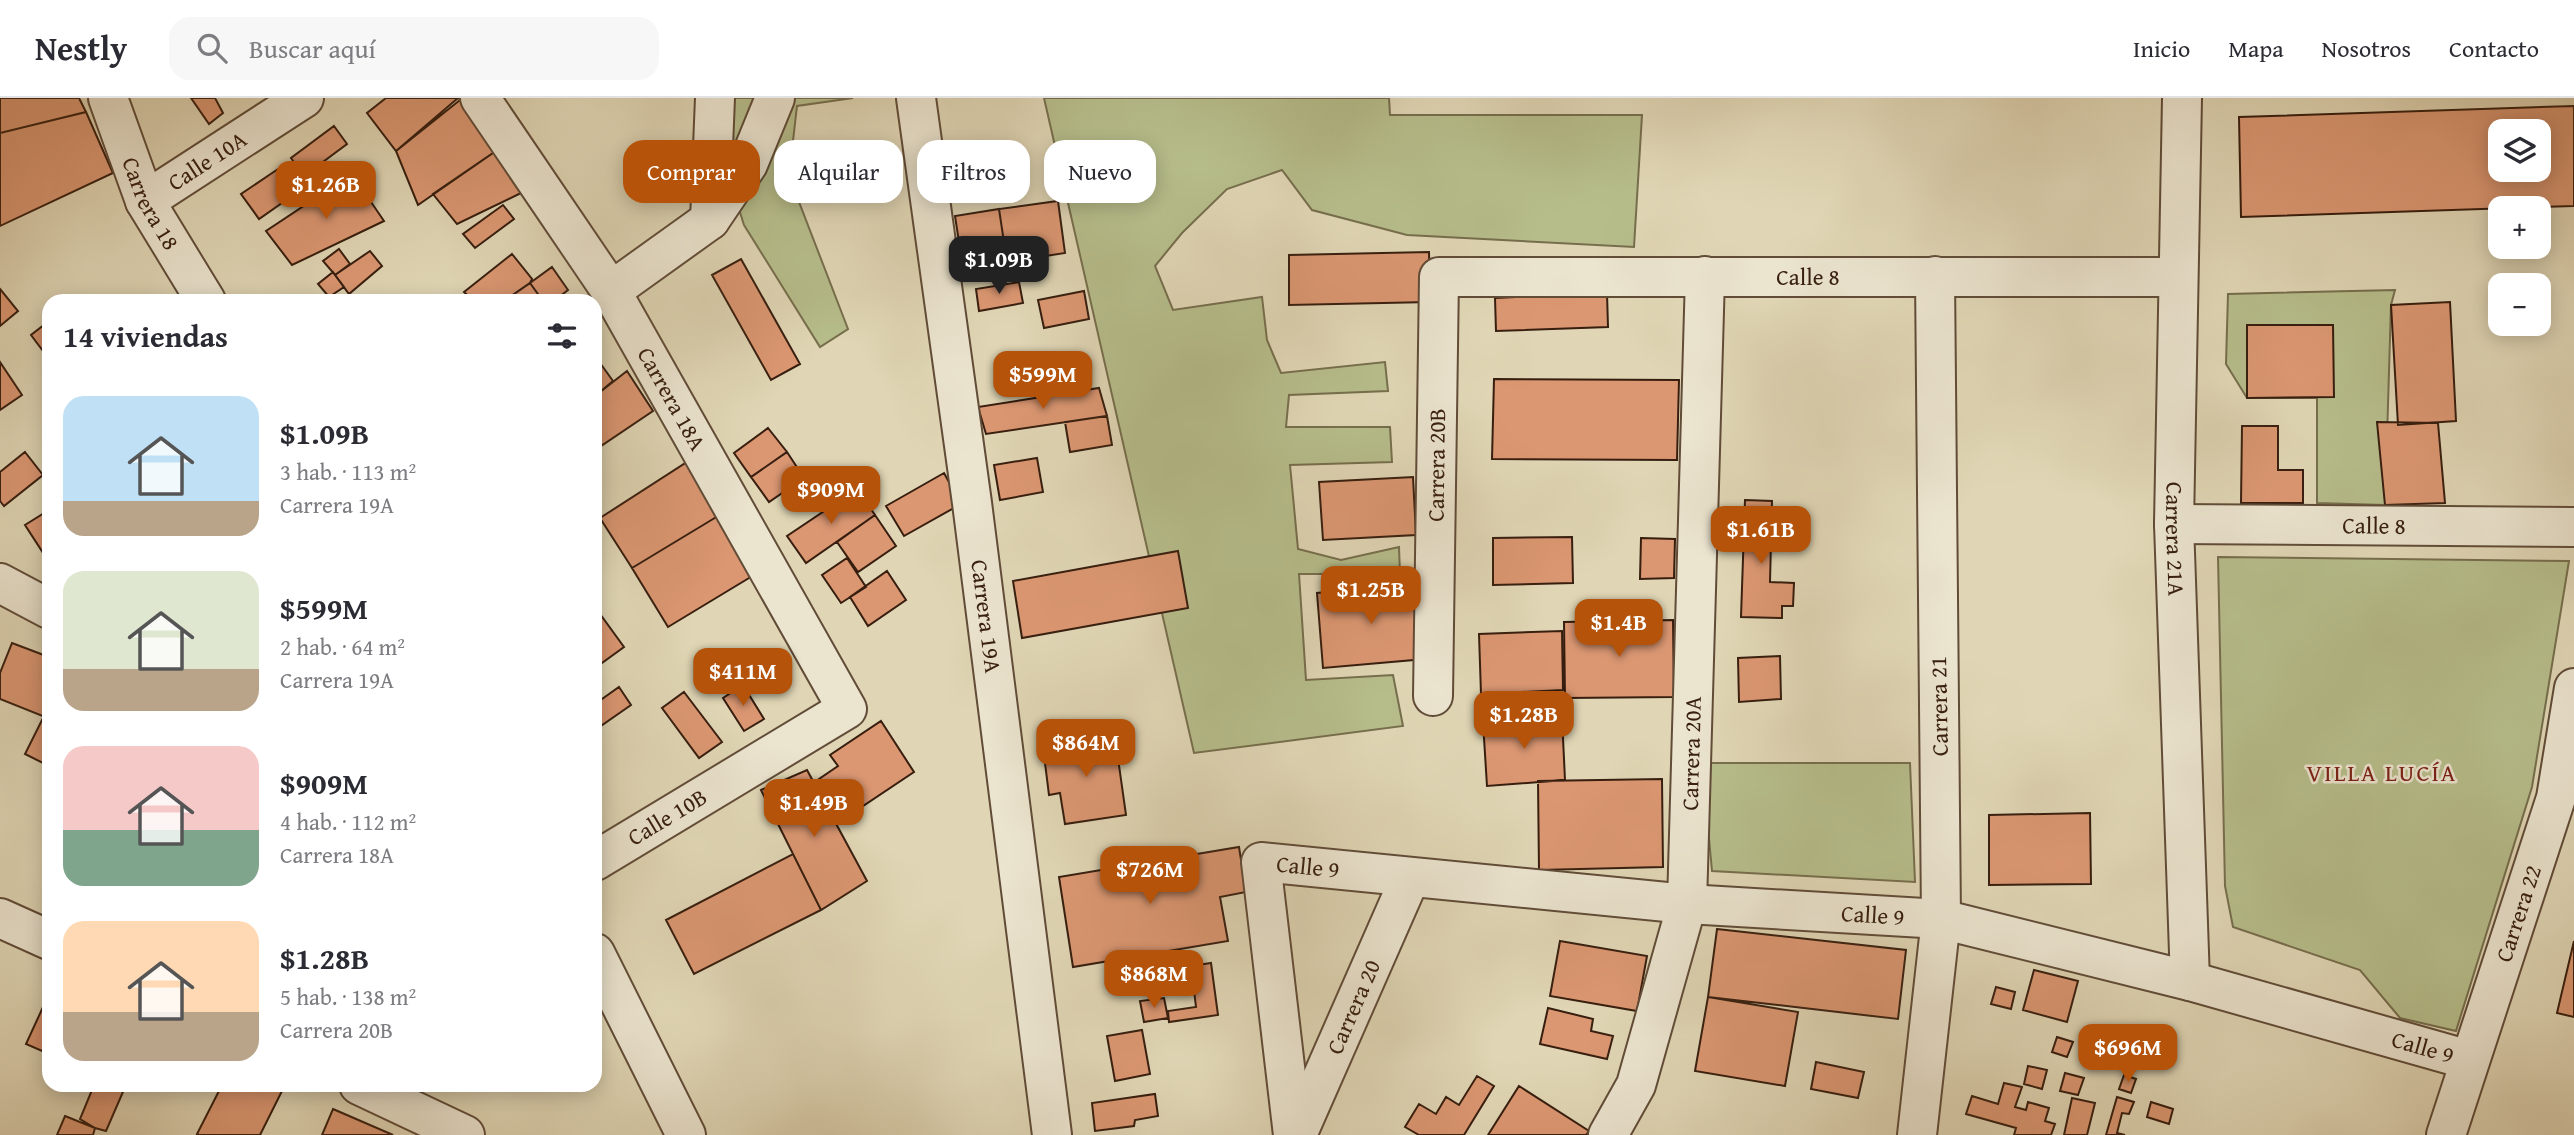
<!DOCTYPE html>
<html lang="es">
<meta charset="utf-8">
<style>
:root{--surface:#fff;--page:#f7f7f7;--text:#2b2b33;--muted:#7c7c81;--line:#e1e1e2;--accent:#b45309}
body{margin:0;font-family:"Gentium Book Plus",serif;background:var(--page);color:var(--text);height:100vh;display:flex;flex-direction:column;font-size:26px;white-space:nowrap}
*{box-sizing:border-box;margin:0}
p{font-size:23px;color:var(--muted)}
.icon{flex:none;width:38px;height:38px;fill:none;stroke:currentColor;stroke-width:2;stroke-linecap:round;stroke-linejoin:round}
.map{position:relative;flex:1;overflow:hidden}
.panel{position:absolute;left:42px;top:196px;width:560px;height:798px;display:flex;flex-direction:column;background:var(--surface);border-radius:21px;box-shadow:0 4px 18px #0003}
.panel>*{flex:none}
.hud{position:absolute;left:623px;top:42px;width:665px;height:63px;display:flex;gap:14px}
.tools{position:absolute;left:2488px;top:21px;display:grid;gap:14px}
.tools a{display:grid;place-items:center;width:63px;height:63px;border-radius:14px;background:var(--surface);box-shadow:0 4px 18px #0003;font-size:35px}
.price{position:absolute;translate:-50% -60px;padding:0 16px;border-radius:14px;background:var(--accent);color:#fff;font-size:23px;line-height:46px;filter:drop-shadow(0 2px 4px #0008)}
.price::after{content:'';position:absolute;left:50%;top:42px;width:21px;height:16px;margin-left:-10px;background:inherit;clip-path:polygon(0 0,100% 0,50% 100%)}
.price.active{background:#222;color:#fff}
ul{padding:0;list-style:none}
li{display:flex;align-items:center;gap:21px;height:175px;padding:0 21px}
li span{display:grid;place-items:center;flex:none;width:196px;height:140px;border-radius:21px;color:#555}
li>.icon{margin-inline-start:auto}
span .icon{width:84px;height:84px;fill:#fffc;stroke-width:1}
li b{font-size:30px}
h2{display:flex;justify-content:space-between;align-items:center;height:84px;padding:0 21px;font-size:30px}
.pill{padding:0 24px;border-radius:21px;background:var(--surface);box-shadow:0 4px 18px #0003;font-size:24px;line-height:63px}
.pill.active{background:var(--accent);color:#fff}
header{display:flex;align-items:center;gap:42px;box-sizing:border-box;height:98px;padding:0 35px;background:var(--surface);border-bottom:2px solid var(--line)}
header strong{font-size:33px}
nav{display:flex;gap:38px;margin-inline-start:auto;font-size:24px}
.search{width:490px;height:63px;background:var(--page);display:flex;align-items:center;gap:18px;box-sizing:border-box;padding:0 24px;border-radius:21px;color:var(--muted);font-size:26px}
.map>svg:first-child{display:block}
</style>
<header>
<strong>Nestly</strong>
<div class="search"><svg class="icon" aria-label="search" viewBox="0 0 24 24"><circle cx="10" cy="10" r="6"/><path d="M15 15l6 6"/></svg>Buscar aquí</div>
<nav><a>Inicio</a><a>Mapa</a><a>Nosotros</a><a>Contacto</a></nav>
</header>
<div class="map">
<svg width="2574" height="1037" viewBox="0 0 2574 1037">
<rect width="100%" height="100%" fill="#e0d6b5"/>
<filter id="stains"><feTurbulence type="fractalNoise" baseFrequency=".00286" numOctaves="4"/><feColorMatrix values="0 0 0 0 .2 0 0 0 0 .09 0 0 0 0 .02 0 0 0 .5 -.17"/></filter>
<radialGradient id="worn" r=".72"><stop offset=".6" stop-color="#630" stop-opacity="0"/><stop offset="1" stop-color="#630" stop-opacity=".3"/></radialGradient>
<path fill="#b6bd8b" stroke="#766e4d" stroke-width="2" d="M723,0H853L797,8L789,78L848,231L820,249L744,127L720,50Z
M1044,0H1389L1390,17H1642L1634,149L1407,137L1312,112L1282,72L1227,91L1182,135L1155,168L1173,212L1262,199L1267,242L1281,275L1385,264L1388,293L1289,297L1286,329H1390L1392,364L1290,367L1298,451L1341,462L1399,449L1400,476H1299L1306,582L1393,577L1403,628L1194,655Z
M2395,192L2391,207L2385,407L2317,405V300H2247L2226,266L2228,196Z
M2218,459L2569,463L2532,689L2456,933L2400,920L2360,872L2233,829L2225,788Z
M1702,665H1910L1915,784L1712,773Z"/>
<path fill="#db9772" stroke="#371e0f" stroke-width="2" fill-rule="evenodd" d="M0,0H79L86,14L0,35Z
M191,0H215L223,15L209,26Z
M386,0H459L460,2L396,53L367,15Z
M458,0H473L496,53L418,107L396,53Z
M2574,8V108L2241,119L2239,19ZM2501,33H2539V72H2501Z
M86,14L113,75L0,128V35Z
M334,28L347,46L304,78L291,60Z
M496,53L521,95L457,126L433,96Z
M281,69L299,93L259,121L241,96Z
M352,76L384,123L292,167L266,133Z
M1058,103L1065,155L1007,164L999,111Z
M503,107L514,121L475,150L463,136Z
M999,111L1007,164L963,170L955,118Z
M339,151L350,166L335,177L323,163Z
M370,153L382,168L349,196L335,177Z
M1429,154L1430,204L1289,207V157Z
M512,156L532,181L530,185L504,203H474L464,194Z
M741,161L800,266L771,282L712,177Z
M552,169L568,192L554,203H543L530,185Z
M333,174L344,189L329,199L318,186Z
M1019,184L1023,205L979,213L976,191Z
M530,185L543,203H504Z
M0,191L18,213L0,228Z
M1084,193L1089,221L1044,230L1038,202Z
M1607,195L1608,229L1496,233L1495,200Z
M2450,204L2456,323L2398,327L2391,207Z
M49,223V261L31,237Z
M2247,227H2333L2334,299L2247,300Z
M595,258L613,283L595,298Z
M0,264L22,297L0,312Z
M627,273L653,313L595,352V298Z
M1494,281L1679,282L1677,362L1492,361Z
M1099,290L1107,318L986,336L978,309Z
M1107,318L1112,347L1070,354L1065,324Z
M2377,324L2438,325L2445,405L2385,407Z
M2242,328H2278V372H2303V405H2241Z
M768,330L787,354L751,379L734,355Z
M25,354L43,377L4,408L0,403V374Z
M787,354L804,380L769,404L751,379Z
M1037,360L1043,394L1000,402L994,367Z
M687,364L718,418L632,470L600,420Z
M944,375L961,406L904,438L886,408Z
M1413,379L1416,437L1323,442L1319,384Z
M857,391L875,417L806,465L787,438Z
M1745,402L1772,403L1770,484L1794,485L1793,508H1782V520L1741,519Z
M49,412V464L25,427Z
M875,417L896,448L858,474L837,444Z
M718,418L754,477L668,529L632,470Z
M1572,439L1573,485L1493,487V440Z
M1641,440L1675,441L1674,480L1640,481Z
M1178,453L1188,510L1022,540L1013,483Z
M847,460L866,489L841,505L822,477Z
M887,473L906,502L868,528L850,499Z
M1419,486L1425,561L1323,570L1317,495Z
M595,509L624,549L595,570Z
M1673,522L1674,599L1565,600L1564,524Z
M1562,533L1563,592L1481,596L1479,536Z
M12,545L49,559V608L45,619L0,601V575Z
M1780,558L1781,601L1739,604L1738,560Z
M743,587L764,621L744,633L723,600Z
M619,589L631,607L595,632V606Z
M684,594L722,644L699,660L662,610Z
M49,608V668L25,656Z
M1562,619L1565,682L1487,688L1483,624Z
M881,623L914,674L845,720L819,681L838,668L830,657Z
M1115,639L1126,717L1065,726L1060,695L1049,697L1043,649Z
M807,672L867,783L821,812L761,692Z
M1662,681L1663,769L1539,772L1538,683Z
M2090,715L2091,786L1989,787V717Z
M1239,749L1246,794L1220,799L1228,843L1073,869L1059,779Z
M793,756L821,812L694,876L666,822Z
M1717,831L1906,852L1898,921L1708,899Z
M1560,843L1647,858L1637,913L1550,898Z
M2574,843V919L2557,915Z
M1211,865L1218,917L1169,924L1168,913L1196,909L1191,868Z
M2034,872L2078,883L2067,924L2023,912Z
M1996,889L2015,894L2011,911L1991,906Z
M49,896V956L26,946Z
M1708,899L1798,914L1785,988L1695,973Z
M1164,900L1168,920L1144,924L1140,903Z
M1548,910L1593,921L1591,933L1613,938L1607,961L1540,946Z
M1142,932L1150,976L1115,983L1107,938Z
M2057,939L2073,944L2067,959L2052,954Z
M1816,964L1864,974L1858,1000L1811,991Z
M2028,968L2047,972L2042,991L2024,986Z
M2065,975L2084,980L2078,997L2060,993Z
M2124,977L2136,981L2131,995L2119,991Z
M1477,978L1494,988L1464,1037H1419L1405,1029L1419,1006L1436,1016L1446,999L1459,1007Z
M2004,985L2022,989L2015,1009L2026,1012L2028,1004L2049,1010L2045,1023L2055,1026L2051,1037H2014L2016,1030L1966,1016L1972,998L1998,1006Z
M94,987H126L106,1033L95,1030L80,1021Z
M222,987H285L260,1037H199L197,1036Z
M1519,988L1589,1033L1586,1037H1488Z
M1155,996L1158,1018L1135,1022L1134,1028L1095,1033L1092,1005Z
M2117,999L2134,1004L2129,1016L2122,1015L2117,1035L2125,1037H2106Z
M2072,1000L2095,1005L2087,1037H2064Z
M2151,1004L2173,1011L2169,1026L2147,1019Z
M333,1011L393,1037H322Z
M65,1018L95,1030L93,1037H57Z"/>
<g fill="none" stroke-linecap="round" stroke-linejoin="round">
<g stroke="#614c38" stroke-width="42">
<g id="street">
<path id="s1" d="M108,0L145,103L206,203"/>
<path id="s2" d="M480,0L611,193L847,611L595,763"/>
<path id="s3" d="M916,0L972,405L1052,1037"/>
<path id="s4" d="M2182,0L2174,426L2190,883"/>
<path id="s5" d="M145,103L304,0"/>
<path d="M710,122L715,0"/>
<path d="M611,193L710,122L748,66L775,0"/>
<path id="s6" d="M2174,426L2574,429"/>
<path d="M0,485L49,511"/>
<path id="s7" d="M1433,598L1439,179H2178"/>
<path d="M0,820L49,842"/>
<path d="M595,855L686,1037"/>
<path d="M359,987L465,1037"/>
<path id="s8" d="M1293,1037L1261,764L1687,806L1941,821L2190,883L2469,962"/>
<path id="s9" d="M1297,1037L1410,780"/>
<path id="s10" d="M1608,1037L1636,987L1687,806L1705,178"/>
<path d="M1917,1037L1941,821L1935,178"/>
<path id="s11" d="M2446,1037L2556,700L2574,590"/>
</g>
</g>
<use href="#street" stroke="#ebe4cf" stroke-width="38"/>
</g>
<g text-anchor="middle" stroke-width="5" stroke-linejoin="round" paint-order="stroke">
<g font-size="23" fill="#371e0f" stroke="#ebe4cf">
<text dy="8" stroke="none"><textPath href="#s5" startOffset="74">Calle 10A</textPath></text>
<text dy="8" stroke="none"><textPath href="#s1" startOffset="114">Carrera 18</textPath></text>
<text dy="8" stroke="none"><textPath href="#s7" startOffset="788">Calle 8</textPath></text>
<text dy="8" stroke="none"><textPath href="#s2" startOffset="357">Carrera 18A</textPath></text>
<text dy="8" stroke="none"><textPath href="#s7" startOffset="231">Carrera 20B</textPath></text>
<text dy="8" stroke="none"><textPath href="#s6" startOffset="200">Calle 8</textPath></text>
<text dy="8" stroke="none"><textPath href="#s4" startOffset="441">Carrera 21A</textPath></text>
<text dy="8" stroke="none"><textPath href="#s3" startOffset="523">Carrera 19A</textPath></text>
<text transform="translate(1939 608) rotate(-91)" y="8">Carrera 21</text>
<text dy="8" stroke="none"><textPath href="#s10" startOffset="396">Carrera 20A</textPath></text>
<text transform="translate(667 719) rotate(-31)" y="8">Calle 10B</text>
<text dy="8" stroke="none"><textPath href="#s8" startOffset="322">Calle 9</textPath></text>
<text dy="8" stroke="none"><textPath href="#s11" startOffset="233">Carrera 22</textPath></text>
<text dy="8" stroke="none"><textPath href="#s8" startOffset="889">Calle 9</textPath></text>
<text dy="8" stroke="none"><textPath href="#s9" startOffset="140">Carrera 20</textPath></text>
<text dy="8" stroke="none"><textPath href="#s8" startOffset="1456">Calle 9</textPath></text>
</g>
<g font-size="24" letter-spacing="2" fill="#7a1f14" stroke="#ebe4cf">
<text x="2382" y="683">VILLA LUCÍA</text>
</g>
</g>
<rect width="100%" height="100%" filter="url(#stains)"/>
<rect width="100%" height="100%" fill="url(#worn)"/>
</svg>
<div class="tools">
<a><svg class="icon" aria-label="layers" viewBox="0 0 24 24"><path d="M12 4l9 5-9 5-9-5zM3 14l9 5 9-5"/></svg></a>
<a>+</a>
<a>−</a>
</div>
<b class="price" style="left:326px;top:123px">$1.26B</b>
<b class="price active" style="left:999px;top:198px">$1.09B</b>
<b class="price" style="left:1043px;top:313px">$599M</b>
<b class="price" style="left:831px;top:428px">$909M</b>
<b class="price" style="left:1761px;top:468px">$1.61B</b>
<b class="price" style="left:1371px;top:528px">$1.25B</b>
<b class="price" style="left:1619px;top:561px">$1.4B</b>
<b class="price" style="left:743px;top:610px">$411M</b>
<b class="price" style="left:1524px;top:653px">$1.28B</b>
<b class="price" style="left:1086px;top:681px">$864M</b>
<b class="price" style="left:814px;top:741px">$1.49B</b>
<b class="price" style="left:1150px;top:808px">$726M</b>
<b class="price" style="left:1154px;top:912px">$868M</b>
<b class="price" style="left:2128px;top:986px">$696M</b>
<div class="hud">
<a class="pill active">Comprar</a>
<a class="pill">Alquilar</a>
<a class="pill">Filtros</a>
<a class="pill">Nuevo</a>
</div>
<section class="panel">
<h2>14 viviendas<svg class="icon" aria-label="filters" viewBox="0 0 24 24"><path d="M4 7h16M4 17h16"/><circle cx="9" cy="7" r="2"/><circle cx="15" cy="17" r="2"/></svg></h2>
<ul>
<li><span style="background:linear-gradient(#bfe0f5 75%,#b9a48a 0)"><svg class="icon" aria-label="home" viewBox="0 0 24 24"><path d="M3 11l9-7 9 7M6 9v11h12V9"/></svg></span><div><b>$1.09B</b><p>3 hab. · 113 m²</p><p>Carrera 19A</p></div></li>
<li><span style="background:linear-gradient(#dfe7d0 70%,#b9a48a 0)"><svg class="icon" aria-label="home" viewBox="0 0 24 24"><path d="M3 11l9-7 9 7M6 9v11h12V9"/></svg></span><div><b>$599M</b><p>2 hab. · 64 m²</p><p>Carrera 19A</p></div></li>
<li><span style="background:linear-gradient(#f6c9c9 60%,#7fa58c 0)"><svg class="icon" aria-label="home" viewBox="0 0 24 24"><path d="M3 11l9-7 9 7M6 9v11h12V9"/></svg></span><div><b>$909M</b><p>4 hab. · 112 m²</p><p>Carrera 18A</p></div></li>
<li><span style="background:linear-gradient(#ffd9b3 65%,#b9a48a 0)"><svg class="icon" aria-label="home" viewBox="0 0 24 24"><path d="M3 11l9-7 9 7M6 9v11h12V9"/></svg></span><div><b>$1.28B</b><p>5 hab. · 138 m²</p><p>Carrera 20B</p></div></li>
</ul>
</section>
</div>
